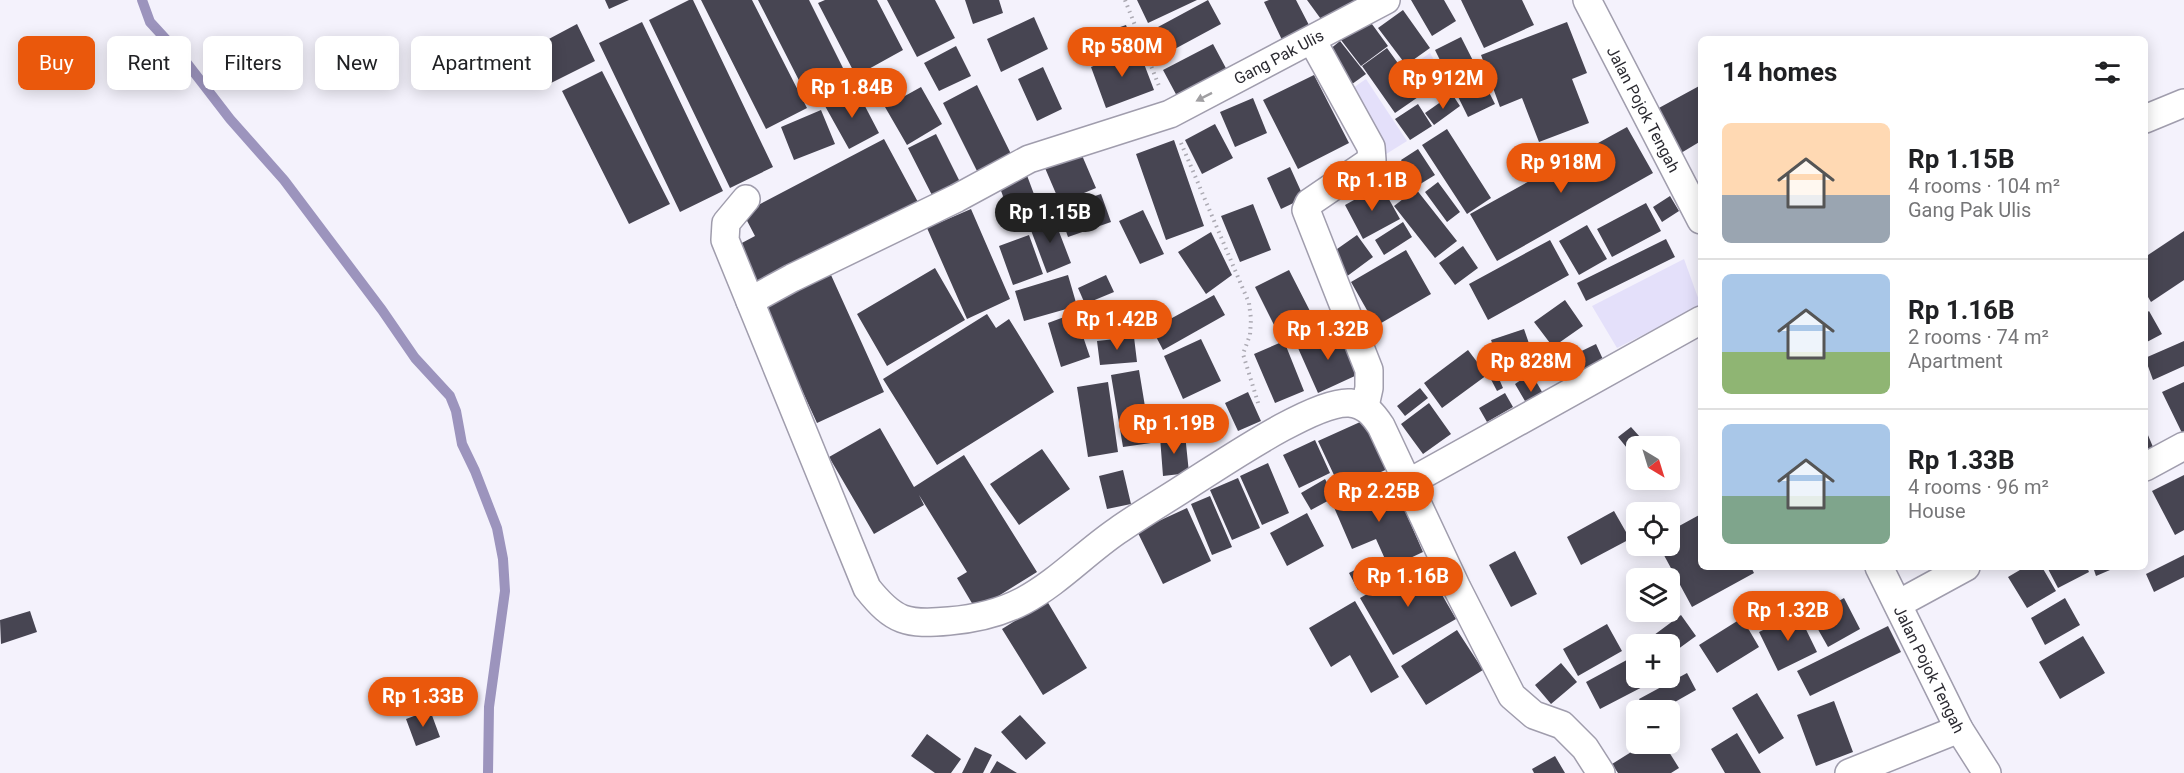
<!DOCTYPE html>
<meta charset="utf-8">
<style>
:root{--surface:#fff;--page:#f2f2f2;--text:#202124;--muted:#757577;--line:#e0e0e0;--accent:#ea580c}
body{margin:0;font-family:Roboto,sans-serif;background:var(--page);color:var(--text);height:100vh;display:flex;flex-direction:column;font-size:22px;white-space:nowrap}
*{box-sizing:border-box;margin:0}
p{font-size:20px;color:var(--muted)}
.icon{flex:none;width:33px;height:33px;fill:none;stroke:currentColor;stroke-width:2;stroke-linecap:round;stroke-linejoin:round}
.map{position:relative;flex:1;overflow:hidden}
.side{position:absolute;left:1698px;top:36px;width:450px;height:534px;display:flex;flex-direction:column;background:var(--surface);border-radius:9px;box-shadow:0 3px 15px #0003}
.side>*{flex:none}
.hud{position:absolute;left:18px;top:36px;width:570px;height:54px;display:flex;gap:12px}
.needle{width:39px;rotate:142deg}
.buttons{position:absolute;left:1626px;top:436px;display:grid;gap:12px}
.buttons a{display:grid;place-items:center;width:54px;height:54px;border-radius:9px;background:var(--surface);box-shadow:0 3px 15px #0003;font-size:30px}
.price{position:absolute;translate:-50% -51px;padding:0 14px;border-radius:21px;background:var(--accent);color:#fff;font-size:20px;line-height:39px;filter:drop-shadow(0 2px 3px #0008)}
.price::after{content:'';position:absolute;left:50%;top:36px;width:18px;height:14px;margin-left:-9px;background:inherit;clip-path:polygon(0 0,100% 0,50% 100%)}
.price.selected{background:#222;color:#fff}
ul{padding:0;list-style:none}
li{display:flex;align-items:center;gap:18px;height:150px;padding:0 24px}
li+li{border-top:2px solid var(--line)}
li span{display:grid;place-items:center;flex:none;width:168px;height:120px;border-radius:9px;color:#555}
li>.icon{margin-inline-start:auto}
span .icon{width:72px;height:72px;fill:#fffc;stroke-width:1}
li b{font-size:26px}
h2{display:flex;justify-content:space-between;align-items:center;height:72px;padding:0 24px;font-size:26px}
.chip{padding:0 21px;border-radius:9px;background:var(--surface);box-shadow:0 3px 15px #0003;font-size:21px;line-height:54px}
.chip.selected{background:var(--accent);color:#fff}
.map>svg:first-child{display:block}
</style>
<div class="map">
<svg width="2184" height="773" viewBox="0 0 2184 773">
<rect width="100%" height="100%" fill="#f4f2fc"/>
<path fill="#e4e0fa" d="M1430,53L1452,91L1439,101L1433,94L1428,97L1408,68Z
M1366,79L1407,141L1383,156L1347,92Z
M1684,259L1701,306L1617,348L1592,306Z"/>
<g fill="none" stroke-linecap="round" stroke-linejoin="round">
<path stroke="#9c94bd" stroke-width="10" d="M142,0L150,22L183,58L230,119L284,180L382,310L415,358L450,396L456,411L462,444L475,471L497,528L503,559L505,591L489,707L488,773"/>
</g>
<path fill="#474552" d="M605,0H629L609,9Z
M689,0H693L773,167L730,188L649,20Z
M701,0H752L807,108L766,129Z
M758,0H809L851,84L811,104Z
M825,0H877L903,50L856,76L818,3Z
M887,0H935L955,38L917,57Z
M965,0H999L1003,13L973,24Z
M1137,0H1197L1148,23Z
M1208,0L1221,24L1171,51L1158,27Z
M1269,0H1296L1311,29L1283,42L1264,2Z
M1307,0H1364L1326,26Z
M1411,0H1444L1456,21L1432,36Z
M1461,0H1522L1534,25L1484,48Z
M1403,10L1430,48L1406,65L1378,28Z
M1034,17L1048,49L1001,72L987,39Z
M1369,20L1388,46L1361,66L1341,40Z
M642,22L723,191L680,212L599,43Z
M1567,22L1587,73L1572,79L1589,123L1539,142L1522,98L1500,107L1481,55Z
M577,24L595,61L549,84L530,49Z
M1126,25L1134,47L1093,62L1085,39Z
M1461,37L1495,104L1468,117L1435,50Z
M1340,41L1366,74L1348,87L1324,54Z
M1213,44L1228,72L1178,98L1163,70Z
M956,46L971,76L939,91L924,63Z
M1138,48L1154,90L1106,108L1091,67Z
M1387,48L1421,95L1395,113L1362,66Z
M1043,67L1062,109L1037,121L1018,79Z
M602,71L670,204L629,224L562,91Z
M1314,75L1349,143L1298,169L1263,100Z
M977,85L1012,156L978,173L943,103Z
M1701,85V141L1681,153L1657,109Z
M921,87L942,124L907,145L885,107Z
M856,89L879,133L849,149L825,106Z
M1452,94L1460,106L1434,125L1425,113Z
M1253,98L1267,133L1235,147L1220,112Z
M1418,104L1432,126L1410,140L1395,119Z
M821,110L835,144L794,160L781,127Z
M1215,124L1233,158L1202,174L1185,140Z
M1627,127L1653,173L1497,261L1470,214Z
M1447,129L1491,198L1467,214L1422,145Z
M936,134L964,190L936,203L908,148Z
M884,139L919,204L760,288L738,245L755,236L743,213Z
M1174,140L1204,226L1166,240L1136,154Z
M1418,149L1435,175L1417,186L1401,160Z
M1081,153L1096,188L1060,203L1045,168Z
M1393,165L1410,186L1397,196L1381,175Z
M1290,167L1304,198L1281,209L1267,178Z
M1025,170L1038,205L1010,215L997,180Z
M1438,182L1460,212L1447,222L1425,192Z
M1381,185L1400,219L1363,239L1345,205Z
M1416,189L1457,241L1435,258L1394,206Z
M1101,194L1111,222L1068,237L1058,208Z
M1670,196L1679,211L1662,222L1653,207Z
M1646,203L1661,231L1612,257L1597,229Z
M1253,204L1271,250L1240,262L1221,216Z
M971,209L1010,299L967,319L927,228Z
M1143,210L1164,254L1140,264L1119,221Z
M1053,216L1071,263L1047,273L1029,225Z
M1403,222L1412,237L1384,255L1375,240Z
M1587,225L1607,259L1579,275L1559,241Z
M2184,231V280L2151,302L2145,292V257Z
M1211,232L1232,275L1206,294L1178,252Z
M1029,235L1043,274L1013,285L999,246Z
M1357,235L1373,257L1346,277L1330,254Z
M1666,239L1675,257L1586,301L1577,283Z
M1550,240L1569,275L1488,320L1469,284Z
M1463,246L1478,268L1455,285L1439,263Z
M1406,250L1431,294L1376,326L1351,282Z
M935,268L965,320L887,366L857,314Z
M1289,270L1312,315L1278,333L1255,287Z
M831,275L884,392L817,423L763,305Z
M1068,275L1077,306L1024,321L1015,291Z
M1106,275L1114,292L1085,304L1078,288Z
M1214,295L1225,315L1163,350L1152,329Z
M1565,300L1583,326L1553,347L1534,322Z
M2149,311L2162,334L2145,343V314Z
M1075,313L1090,357L1061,367L1048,323Z
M987,314L996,328L1009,319L1054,392L937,465L883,379Z
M1524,329L1534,358L1502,369L1491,340Z
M1337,330L1357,375L1318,393L1298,348Z
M1134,337L1137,362L1100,365L1097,341Z
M1201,339L1221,381L1183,399L1164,356Z
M1284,341L1304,391L1275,403L1254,354Z
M2184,341V366L2153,380L2145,358Z
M1596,344L1606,366L1573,382L1563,360Z
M1468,350L1487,375L1442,408L1424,383Z
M1491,360L1503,388L1497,391L1483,364Z
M1139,370L1151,443L1123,447L1111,375Z
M1531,373L1548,402L1532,413L1515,384Z
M1108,382L1118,452L1088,457L1077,387Z
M2184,382V432L2182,433L2162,392Z
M1420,388L1428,398L1405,416L1397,406Z
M1248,392L1261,421L1238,431L1225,403Z
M1505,393L1513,407L1487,422L1479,408Z
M1429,403L1451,434L1423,454L1401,424Z
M1369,418L1392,467L1341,490L1318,441Z
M1631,427L1640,437L1627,448L1618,437Z
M880,428L914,487L964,455L1037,572L976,610L957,578L967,572L919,495L924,505L874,534L829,457Z
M2145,428L2153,447L2145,450Z
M1185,434L1189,473L1163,476L1160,437Z
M1315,440L1330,473L1299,488L1283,455Z
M1042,449L1070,489L1019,525L990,484Z
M1268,463L1289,513L1262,525L1240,476Z
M1123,470L1131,504L1107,509L1099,476Z
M2184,475V530L2175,535L2152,491Z
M1238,478L1260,528L1232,540L1210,490Z
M1325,479L1335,497L1311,510L1301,493Z
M1391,479L1423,552L1389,568L1376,539L1352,549L1333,505Z
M1210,496L1232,547L1212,555L1191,504Z
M1187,508L1211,561L1163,584L1137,531Z
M1614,511L1630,539L1581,565L1567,537Z
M1307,513L1324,546L1287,566L1270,533Z
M1701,514V567H1751L1754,573L1692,607L1659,546H1670V531Z
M1515,551L1537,594L1511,607L1489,565Z
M2184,555V577L2154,592L2146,574Z
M1378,558L1386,575L1358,590L1349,573Z
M1423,562L1456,619L1393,655L1360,598Z
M2025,567H2042L2056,591L2027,608L2008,577Z
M2047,567H2087L2089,572L2058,588Z
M2093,567H2117L2096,576Z
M1844,598L1860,629L1828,647L1811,617Z
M2065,598L2080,625L2045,645L2031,618Z
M1047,601L1087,668L1043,695L1002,629Z
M1355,601L1399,677L1371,693L1350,655L1331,667L1309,628Z
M30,611L37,632L1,644L0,620Z
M1798,613L1817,652L1778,671L1759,632Z
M1681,615L1696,636L1670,655V645H1649L1646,641Z
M1742,618L1759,647L1717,673L1699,645Z
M1607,624L1622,651L1578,676L1563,649Z
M1888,626L1901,652L1810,696L1797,671Z
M1457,630L1483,670L1426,705L1401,666Z
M2083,636L2105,673L2060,699L2039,662Z
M1636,655V678H1650L1652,682L1600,709L1586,682Z
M1561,663L1577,682L1551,704L1535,685Z
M1687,673L1696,690L1659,711H1646L1639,699Z
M1757,693L1784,738L1759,754L1732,708Z
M1834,701L1853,752L1816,766L1797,715Z
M430,710L440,737L416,746L406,719Z
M1020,715L1046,743L1026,760L1001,732Z
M1737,733L1761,773H1725L1711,749Z
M927,734L961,759L951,773H935L911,756Z
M1644,744H1664L1679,768L1671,773H1618L1612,764Z
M975,747L992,755L983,773H962Z
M1555,756L1565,773H1534L1532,769Z
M997,761L1017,773H990Z"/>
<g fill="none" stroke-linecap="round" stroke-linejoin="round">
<g stroke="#a09dad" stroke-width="30">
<g id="street">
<path id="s1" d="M1587,0L1701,220"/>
<path d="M1312,40L1371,147L1372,160L1309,203L1306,210L1369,370V388L1365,406"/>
<path d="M2145,119L2184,103"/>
<path d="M746,199L726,223L725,240L867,588C894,622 907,625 949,621C974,619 1000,613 1023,601C1057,583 1085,553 1117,531C1141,514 1166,500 1190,484C1222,464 1315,400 1350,403C1366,405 1373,414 1381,426L1457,588L1512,696L1534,715L1562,725L1585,748L1601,773"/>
<path id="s2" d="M750,301L792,278L957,198L1029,159L1170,114L1386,0"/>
<path d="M2145,467L2184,446"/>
<path d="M1408,483L1701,320"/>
<path id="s3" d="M1879,567L1959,729L1987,773"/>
<path d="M1898,604L1966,567"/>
<path d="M1849,773L1959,729"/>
</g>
</g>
<path stroke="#acaab3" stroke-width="4" stroke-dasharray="1.5 4.5" stroke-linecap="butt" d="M1125,0L1159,86
M1181,143L1249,303L1251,319L1250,335L1243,354L1259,406"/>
<use href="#street" stroke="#fff" stroke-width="27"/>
</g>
<defs><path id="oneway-solid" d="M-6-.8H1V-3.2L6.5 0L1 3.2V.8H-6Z" transform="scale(1.5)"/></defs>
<use fill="#a09fa2" href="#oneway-solid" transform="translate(1204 97) rotate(153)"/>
<g text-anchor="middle" stroke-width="6" stroke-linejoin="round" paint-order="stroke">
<g font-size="16" fill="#2b2a31" stroke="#f4f2fc">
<text dy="6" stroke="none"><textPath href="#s2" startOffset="584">Gang Pak Ulis</textPath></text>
<text dy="6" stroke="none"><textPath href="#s1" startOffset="123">Jalan Pojok Tengah</textPath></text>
<text dy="6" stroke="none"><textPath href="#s3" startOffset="114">Jalan Pojok Tengah</textPath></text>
</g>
</g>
</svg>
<div class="buttons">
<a><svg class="needle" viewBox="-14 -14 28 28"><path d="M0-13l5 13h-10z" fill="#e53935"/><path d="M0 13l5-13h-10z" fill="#757577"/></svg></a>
<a><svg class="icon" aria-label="locate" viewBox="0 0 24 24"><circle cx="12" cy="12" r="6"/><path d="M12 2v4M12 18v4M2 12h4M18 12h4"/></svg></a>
<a><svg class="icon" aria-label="layers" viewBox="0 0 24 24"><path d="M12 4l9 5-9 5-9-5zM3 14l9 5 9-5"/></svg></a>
<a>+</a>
<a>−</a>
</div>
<b class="price" style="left:1122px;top:78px">Rp 580M</b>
<b class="price" style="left:1443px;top:110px">Rp 912M</b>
<b class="price" style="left:852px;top:119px">Rp 1.84B</b>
<b class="price" style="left:1561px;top:194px">Rp 918M</b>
<b class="price" style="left:1372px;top:212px">Rp 1.1B</b>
<b class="price selected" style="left:1050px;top:244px">Rp 1.15B</b>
<b class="price" style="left:1117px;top:351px">Rp 1.42B</b>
<b class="price" style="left:1328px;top:361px">Rp 1.32B</b>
<b class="price" style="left:1531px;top:393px">Rp 828M</b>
<b class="price" style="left:1174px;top:455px">Rp 1.19B</b>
<b class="price" style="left:1379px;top:523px">Rp 2.25B</b>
<b class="price" style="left:1408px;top:608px">Rp 1.16B</b>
<b class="price" style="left:1788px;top:642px">Rp 1.32B</b>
<b class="price" style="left:423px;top:728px">Rp 1.33B</b>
<div class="hud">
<a class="chip selected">Buy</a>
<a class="chip">Rent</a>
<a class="chip">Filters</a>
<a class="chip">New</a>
<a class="chip">Apartment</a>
</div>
<section class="side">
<h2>14 homes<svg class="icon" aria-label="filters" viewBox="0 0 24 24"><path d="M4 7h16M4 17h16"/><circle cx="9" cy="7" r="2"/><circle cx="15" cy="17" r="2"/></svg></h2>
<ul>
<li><span style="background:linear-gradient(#ffd9b3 60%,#9aa5b1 0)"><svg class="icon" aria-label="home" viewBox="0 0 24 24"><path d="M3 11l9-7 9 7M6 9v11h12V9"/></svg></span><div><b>Rp 1.15B</b><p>4 rooms · 104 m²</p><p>Gang Pak Ulis</p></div></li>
<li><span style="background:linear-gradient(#a9c7e8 65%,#8fb573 0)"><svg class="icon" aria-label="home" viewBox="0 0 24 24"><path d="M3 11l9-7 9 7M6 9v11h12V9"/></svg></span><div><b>Rp 1.16B</b><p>2 rooms · 74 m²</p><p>Apartment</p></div></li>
<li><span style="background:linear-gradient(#a9c7e8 60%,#7fa58c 0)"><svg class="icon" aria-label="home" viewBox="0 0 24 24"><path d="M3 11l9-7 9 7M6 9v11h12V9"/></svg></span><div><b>Rp 1.33B</b><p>4 rooms · 96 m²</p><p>House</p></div></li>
</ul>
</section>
</div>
